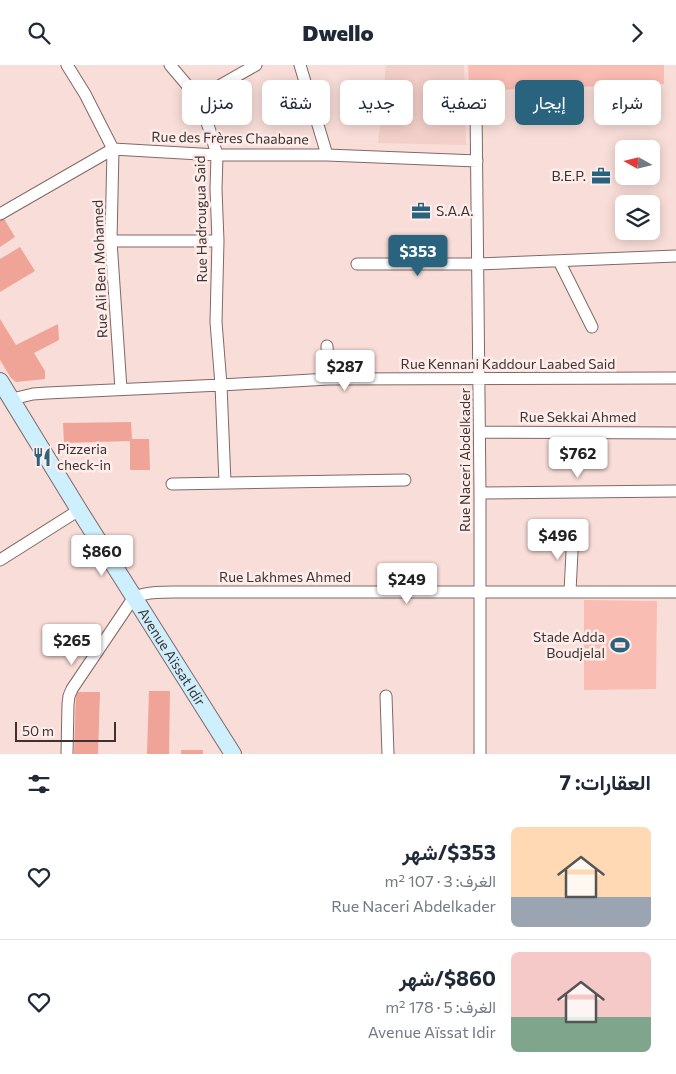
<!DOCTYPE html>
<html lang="ar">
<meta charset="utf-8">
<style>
:root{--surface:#fff;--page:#f6f6f7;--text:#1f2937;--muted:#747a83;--line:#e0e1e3;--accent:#2a637d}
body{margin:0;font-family:Commissioner,Vazirmatn,sans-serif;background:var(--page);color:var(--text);direction:rtl;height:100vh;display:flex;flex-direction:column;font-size:19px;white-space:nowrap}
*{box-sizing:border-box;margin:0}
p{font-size:16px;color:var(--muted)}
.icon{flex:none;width:28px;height:28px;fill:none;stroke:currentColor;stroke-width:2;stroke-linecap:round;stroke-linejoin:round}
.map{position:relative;height:689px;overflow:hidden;direction:ltr}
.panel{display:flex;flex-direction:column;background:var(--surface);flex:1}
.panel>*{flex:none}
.banner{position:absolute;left:15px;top:15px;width:646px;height:45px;direction:rtl;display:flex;gap:10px}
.needle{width:32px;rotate:278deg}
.buttons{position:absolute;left:615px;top:75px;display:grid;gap:10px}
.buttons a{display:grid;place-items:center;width:45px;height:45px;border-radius:8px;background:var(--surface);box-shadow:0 2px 12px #0003;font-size:25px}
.scale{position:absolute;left:15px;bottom:12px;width:101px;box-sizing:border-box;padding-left:5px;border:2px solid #3d3230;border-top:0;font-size:14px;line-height:18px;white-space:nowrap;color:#3d3230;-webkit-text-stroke:4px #feedea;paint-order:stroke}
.price{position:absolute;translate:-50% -42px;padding:0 11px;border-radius:5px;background:#fff;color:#222;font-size:16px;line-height:32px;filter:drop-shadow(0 1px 2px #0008)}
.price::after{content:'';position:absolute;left:50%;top:30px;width:15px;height:11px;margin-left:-8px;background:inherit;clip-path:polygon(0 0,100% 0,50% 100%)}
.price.on{background:var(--accent);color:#fff}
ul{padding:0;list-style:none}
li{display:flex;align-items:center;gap:15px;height:125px;padding:0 25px}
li+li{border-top:1px solid var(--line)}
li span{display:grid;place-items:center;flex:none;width:140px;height:100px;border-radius:8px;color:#555}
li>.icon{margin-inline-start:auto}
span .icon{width:60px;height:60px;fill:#fffc;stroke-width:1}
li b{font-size:21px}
h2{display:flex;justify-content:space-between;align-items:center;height:60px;padding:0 25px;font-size:21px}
.pill{padding:0 18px;border-radius:8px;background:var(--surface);box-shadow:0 2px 12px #0003;font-size:18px;line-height:45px}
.pill.on{background:var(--accent);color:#fff}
header{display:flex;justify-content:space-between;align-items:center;height:65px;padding:0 25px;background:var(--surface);font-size:22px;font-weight:800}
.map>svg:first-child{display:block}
</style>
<header><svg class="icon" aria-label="forward" viewBox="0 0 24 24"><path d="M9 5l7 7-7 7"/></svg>Dwello<svg class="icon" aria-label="search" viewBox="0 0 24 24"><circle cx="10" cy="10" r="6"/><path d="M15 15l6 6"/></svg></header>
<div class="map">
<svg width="676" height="689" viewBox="0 0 676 689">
<rect width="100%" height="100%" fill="#f9ddd8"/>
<path fill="#f3cfc9" d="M386,0H464L466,80L378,78Z"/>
<path fill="#fabdb3" d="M468,0H664V19L469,26Z
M584,535L657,536L656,624L584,625Z"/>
<path fill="#f0a498" d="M3,152L15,172L0,182V154Z
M20,182L35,206L0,227V194Z
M0,254L16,280L58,259L59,275L34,288L45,306V314L16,317L11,313L0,295Z
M131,357L132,374H149L150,405H130V376L64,378L63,358Z
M149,626H170L169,689H147Z
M76,627H100L98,689H74Z
M181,685H203V689H181Z"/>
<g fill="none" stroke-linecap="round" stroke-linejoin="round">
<g stroke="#816965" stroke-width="13">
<path id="minor" d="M67,0L85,29L113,84L111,176L121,324
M170,0L198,33L210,66L217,90L216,124L218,176L216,257L221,320L225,418
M300,0L327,90
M198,33L256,0
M476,41L480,428V689
M0,149L113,84L217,90H327L477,96
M111,176H218
M559,196L592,262
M357,199H478L676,191
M327,281L329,314
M12,334L33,329L47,328L221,320L329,314L676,313
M480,367L676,368
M172,419L405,415
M480,428L676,426
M0,495L79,445
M570,526L573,468
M386,631L388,689
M67,689L68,639L69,631L72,624L134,532C150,526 168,527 185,527H676"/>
</g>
<g stroke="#816965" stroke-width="18">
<g id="secondary">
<path id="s1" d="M0,316L79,445L233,689"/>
</g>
</g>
<use href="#minor" stroke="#fff" stroke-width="11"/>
<use href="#secondary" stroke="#ceeffe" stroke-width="16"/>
</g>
<defs>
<g id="office-bare" transform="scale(1.5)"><path d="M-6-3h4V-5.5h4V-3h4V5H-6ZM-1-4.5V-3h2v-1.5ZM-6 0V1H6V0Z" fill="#2a637d" stroke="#feedea" stroke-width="2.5" paint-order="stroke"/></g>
<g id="restaurant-bare" transform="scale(1.5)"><path d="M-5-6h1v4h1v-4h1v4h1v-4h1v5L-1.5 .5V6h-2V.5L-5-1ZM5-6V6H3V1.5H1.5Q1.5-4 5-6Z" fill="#2a637d" stroke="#feedea" stroke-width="2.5" paint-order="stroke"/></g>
<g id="stadium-bare" transform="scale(1.5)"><path d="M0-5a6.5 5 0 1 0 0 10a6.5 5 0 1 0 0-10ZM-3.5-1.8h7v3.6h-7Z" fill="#2a637d" stroke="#feedea" stroke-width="2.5" paint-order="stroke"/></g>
</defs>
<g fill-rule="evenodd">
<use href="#office-bare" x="601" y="111"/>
<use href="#office-bare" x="421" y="146"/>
<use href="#restaurant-bare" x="42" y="392"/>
<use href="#stadium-bare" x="620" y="580"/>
</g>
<g text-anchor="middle" stroke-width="5" stroke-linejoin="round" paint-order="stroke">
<g font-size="14" fill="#3d3230" stroke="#feedea">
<text transform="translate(230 73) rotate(1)" y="5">Rue des Frères Chaabane</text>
<text transform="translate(201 154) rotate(-91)" y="5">Rue Hadrougua Said</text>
<text transform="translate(100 204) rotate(-92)" y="5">Rue Ali Ben Mohamed</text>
<text x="508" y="304">Rue Kennani Kaddour Laabed Said</text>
<text x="578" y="357">Rue Sekkai Ahmed</text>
<text transform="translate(465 395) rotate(-90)" y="5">Rue Naceri Abdelkader</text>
<text x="285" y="517">Rue Lakhmes Ahmed</text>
<text dy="5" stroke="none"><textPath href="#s1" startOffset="325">Avenue Aïssat Idir</textPath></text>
</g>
<g font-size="14" fill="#3d3230" stroke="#feedea" text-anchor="end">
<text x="586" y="116">B.E.P.</text>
<text x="436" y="151" text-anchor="start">S.A.A.</text>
<text x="57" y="389" text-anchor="start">Pizzeria<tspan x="57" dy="16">check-in</tspan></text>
<text x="605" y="577">Stade Adda<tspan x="605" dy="16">Boudjelal</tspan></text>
</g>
</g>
</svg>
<div class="buttons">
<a><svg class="needle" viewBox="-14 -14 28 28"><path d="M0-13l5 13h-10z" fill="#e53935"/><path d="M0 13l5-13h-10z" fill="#747a83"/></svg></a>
<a><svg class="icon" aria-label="layers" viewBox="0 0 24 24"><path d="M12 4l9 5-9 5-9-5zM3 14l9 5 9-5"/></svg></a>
</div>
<div class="scale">50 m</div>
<b class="price on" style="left:418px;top:212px">$353</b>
<b class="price" style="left:345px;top:327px">$287</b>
<b class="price" style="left:578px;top:414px">$762</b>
<b class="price" style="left:558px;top:496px">$496</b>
<b class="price" style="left:102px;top:512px">$860</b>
<b class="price" style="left:407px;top:540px">$249</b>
<b class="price" style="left:72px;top:601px">$265</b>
<div class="banner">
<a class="pill">شراء</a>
<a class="pill on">إيجار</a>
<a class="pill">تصفية</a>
<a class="pill">جديد</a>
<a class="pill">شقة</a>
<a class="pill">منزل</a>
</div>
</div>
<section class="panel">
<h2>العقارات: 7<svg class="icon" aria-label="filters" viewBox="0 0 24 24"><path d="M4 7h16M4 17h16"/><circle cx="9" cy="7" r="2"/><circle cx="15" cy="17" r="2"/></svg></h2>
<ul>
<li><span style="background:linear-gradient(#ffd9b3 70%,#9aa5b1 0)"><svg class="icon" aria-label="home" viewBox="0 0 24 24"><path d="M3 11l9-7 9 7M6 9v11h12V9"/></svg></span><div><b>$353/شهر</b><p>الغرف: 3 · 107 m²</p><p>Rue Naceri Abdelkader</p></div><svg class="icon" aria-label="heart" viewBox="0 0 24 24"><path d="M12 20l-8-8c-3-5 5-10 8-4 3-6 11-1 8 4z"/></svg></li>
<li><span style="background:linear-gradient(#f6c9c9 65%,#7fa58c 0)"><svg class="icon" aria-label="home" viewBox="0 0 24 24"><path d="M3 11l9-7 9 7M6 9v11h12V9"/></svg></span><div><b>$860/شهر</b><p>الغرف: 5 · 178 m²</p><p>Avenue Aïssat Idir</p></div><svg class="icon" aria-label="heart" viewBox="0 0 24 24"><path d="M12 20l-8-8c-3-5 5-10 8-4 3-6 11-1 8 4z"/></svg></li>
</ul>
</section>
